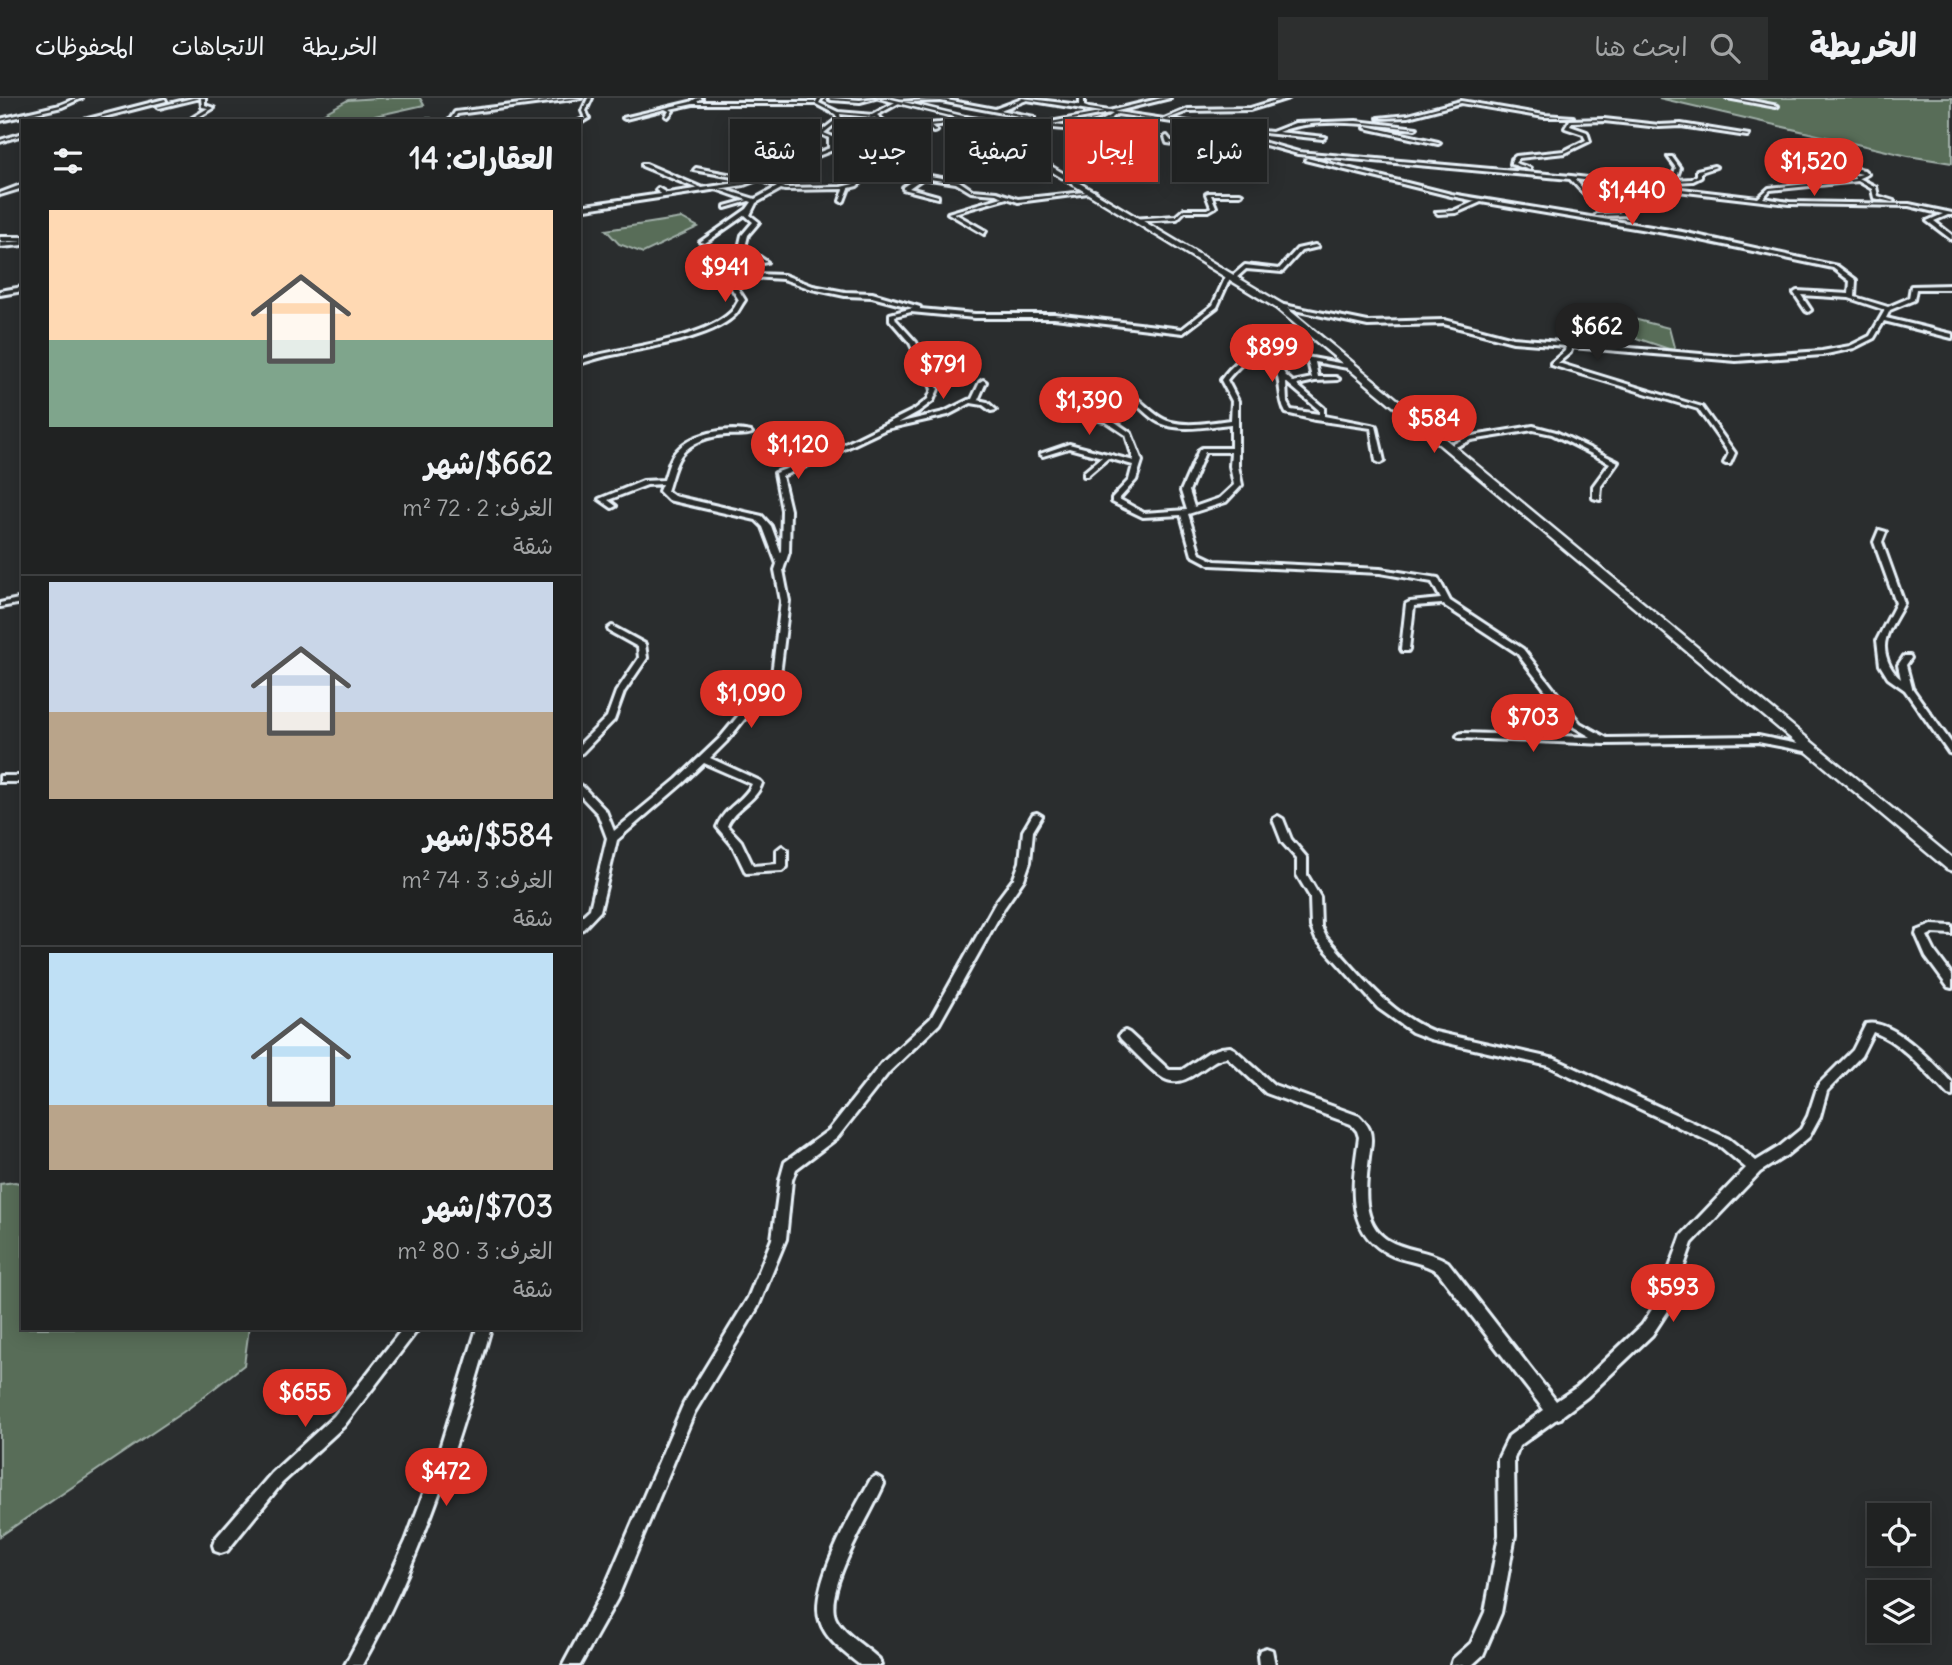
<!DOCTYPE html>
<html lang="ar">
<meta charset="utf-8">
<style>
:root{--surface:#202222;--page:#2d2f2f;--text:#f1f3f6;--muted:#a2a4a5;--line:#3d3f40;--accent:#d93025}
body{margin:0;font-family:Delius,"Playpen Sans Arabic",sans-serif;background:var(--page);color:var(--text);direction:rtl;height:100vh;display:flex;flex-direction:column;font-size:26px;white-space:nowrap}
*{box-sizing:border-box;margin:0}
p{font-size:23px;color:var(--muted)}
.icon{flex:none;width:38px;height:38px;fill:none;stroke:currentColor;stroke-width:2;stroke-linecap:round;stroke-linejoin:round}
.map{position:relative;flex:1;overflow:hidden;direction:ltr}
.drawer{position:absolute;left:21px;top:21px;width:560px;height:1211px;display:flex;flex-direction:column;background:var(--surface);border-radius:0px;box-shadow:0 4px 18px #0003,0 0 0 2px var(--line);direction:rtl}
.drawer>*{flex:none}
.top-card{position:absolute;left:602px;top:21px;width:665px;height:63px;direction:rtl;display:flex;gap:14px}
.controls{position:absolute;left:1867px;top:1405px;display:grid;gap:14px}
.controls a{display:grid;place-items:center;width:63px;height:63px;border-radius:0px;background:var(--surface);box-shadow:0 4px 18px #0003,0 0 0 2px var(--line);font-size:35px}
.price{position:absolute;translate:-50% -60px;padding:0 16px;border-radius:24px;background:var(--accent);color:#fff;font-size:23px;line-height:46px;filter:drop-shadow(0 2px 4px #0008)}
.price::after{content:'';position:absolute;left:50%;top:42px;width:21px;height:16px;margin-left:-10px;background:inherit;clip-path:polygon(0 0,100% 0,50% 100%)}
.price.on{background:#222;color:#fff}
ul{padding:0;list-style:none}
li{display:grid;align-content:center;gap:14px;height:371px;padding:0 28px}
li+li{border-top:2px solid var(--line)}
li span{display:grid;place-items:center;height:217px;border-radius:0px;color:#555}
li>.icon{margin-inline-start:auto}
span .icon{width:126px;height:126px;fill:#fffc;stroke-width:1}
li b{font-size:30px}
h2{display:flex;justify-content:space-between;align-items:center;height:84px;padding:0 28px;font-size:30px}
.chip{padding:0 24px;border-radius:0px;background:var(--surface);box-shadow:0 4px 18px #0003,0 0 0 2px var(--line);font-size:24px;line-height:63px}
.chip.on{background:var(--accent);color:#fff}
header{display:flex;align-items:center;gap:42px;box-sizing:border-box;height:98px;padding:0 35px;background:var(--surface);border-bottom:2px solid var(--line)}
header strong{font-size:33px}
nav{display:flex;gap:38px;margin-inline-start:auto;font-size:24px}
.search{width:490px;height:63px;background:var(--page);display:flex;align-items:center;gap:18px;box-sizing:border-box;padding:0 24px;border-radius:0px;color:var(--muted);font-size:26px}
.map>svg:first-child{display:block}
</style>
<header>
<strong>الخريطة</strong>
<div class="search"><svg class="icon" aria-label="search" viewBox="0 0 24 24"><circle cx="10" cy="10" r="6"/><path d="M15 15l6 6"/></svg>ابحث هنا</div>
<nav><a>الخريطة</a><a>الاتجاهات</a><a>المحفوظات</a></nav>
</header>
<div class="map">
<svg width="1952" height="1567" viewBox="0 0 1952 1567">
<rect width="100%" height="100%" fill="#2a2d2e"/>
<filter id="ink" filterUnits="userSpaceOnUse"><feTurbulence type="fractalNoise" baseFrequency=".0143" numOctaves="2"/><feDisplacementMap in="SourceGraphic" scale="14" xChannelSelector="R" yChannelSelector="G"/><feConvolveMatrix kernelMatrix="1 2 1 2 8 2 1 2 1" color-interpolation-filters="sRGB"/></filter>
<g filter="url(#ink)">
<path fill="#586d59" stroke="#a0afa8" stroke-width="2" d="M378,0H420L424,7L366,20H431L433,23L312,22L348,2Z
M1659,0H1952V65L1908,58Z
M682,120L698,129L643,155L619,146L606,132Z
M1618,217L1669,230L1675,253L1600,228Z
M15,1084L23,1086V1230H249L244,1267L189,1310L0,1438V1086Z"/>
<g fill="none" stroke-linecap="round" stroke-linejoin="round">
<g stroke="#e8f1f8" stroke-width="6">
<path id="minor" d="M77,0H82L62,9L0,23V21L60,7Z
M193,0H200L159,10L157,9Z
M201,0H205V7L214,10L197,20L205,23H198L192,20L208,10L202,9Z
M569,0H581L457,16L453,23H449L455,14Z
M588,0H592L586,13L589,20L579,26V23L585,20L582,13Z
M697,0H702L697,4H816L818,0H822L819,5L838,14L874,17L877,19L845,29L843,27L871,19L840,16L841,21L824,35L833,39V52L831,53L829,52V40L819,35L838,20L835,16L816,6H693L670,11L673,13L668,19L666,18L669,13L665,11L625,21L623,20L690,4Z
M830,0L860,2L875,0L860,4L831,2L829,1Z
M1021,0L1080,7V0H1084V8L1089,10L1164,21L1188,11L1250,10L1283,0H1289L1250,12L1188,13L1167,21L1195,25L1298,54L1571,78L1758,100L1769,90L1855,81L1854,78L1862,76L1822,67L1808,60L1810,58L1825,65L1864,72L1868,76L1859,80L1876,89L1878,98L1894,103L1892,104L1874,100L1872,91L1858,83L1770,92L1763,100L1789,104L1909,106L1952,115V117H1948L1934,123L1952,137V142L1927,123L1943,116L1909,108L1789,106L1575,81L1586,95L1584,96L1570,81L1298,56L1193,27L1117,16C1094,36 1066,32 1038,28L1036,26C1064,27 1089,34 1113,16L1027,2L1000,12L1034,19V21L941,3L897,4L941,1L995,11L1022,1Z
M1727,0H1736L1778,8L1776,9Z
M165,1L166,3L88,23H80Z
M1461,3L1544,17L1573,19H1544L1461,5L1408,19L1378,20L1408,17Z
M965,19L1025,28L1027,29L1025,30L964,21Z
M1604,21L1659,27L1681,26L1749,37L1747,38L1681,28L1659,29L1604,23L1572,24L1570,28L1587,34L1590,43L1565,55L1519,60L1515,65L1530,70V72L1511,66L1512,61L1516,58L1564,53L1586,42L1583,36L1565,30L1570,22Z
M1356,23L1417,30L1415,31C1372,27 1319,18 1278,34L1325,39L1323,41L1236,32L1238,31L1272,34L1295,25Z
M924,25H928L937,33L933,34Z
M1367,28L1438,44L1440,45L1438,46L1365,30Z
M881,32L895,34L891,44L902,49V58L912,64L924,77L959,83L972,92L997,94L1018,101L1094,93L1096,94L1018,104L1007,100L954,115L986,133L984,136L948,115L1002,99L996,96L971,94L956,85L923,80L909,90L938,98V100L903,91V89L919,78L909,67L876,71L857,88L849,90L844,103L842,104L840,103L844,91L785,92L781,91L756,105L750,117L759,124L748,137L745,149L767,164L762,165L744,153L743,159L730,175L784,177L813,188L845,194L872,195L920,209V211L975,216H1054L1182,231L1213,207L1227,176H1231V179L1245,167L1279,171L1297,151L1315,147L1318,149L1301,153L1282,174L1246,171L1235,181L1230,180L1217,209L1183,235L1054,220H975L911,214L895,218L896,222L916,244L938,291L933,303L918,314L898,325L944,314L968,302L972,301L980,284L983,282L986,284L978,302L987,304L996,312L991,313L983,307L971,305L948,317L886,331L823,361L782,378L790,412L789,454L783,472L789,503L780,577L726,644L710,660L760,683L762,685C756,704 734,710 727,728L741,743L753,768L777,766V752L782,748L787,752V769L782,773L746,775L733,748L717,729C725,708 744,704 752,686L704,665L683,685L617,742L600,813L583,831L579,832V821L590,811L607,740L598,716L579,696V687L582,688L606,713L614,733L677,681L720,640L772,577L781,503L775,472L777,466L763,429L756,422L668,402L659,393L662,386L647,387L608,402L616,408L612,410L599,401L643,383L664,382C667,374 669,363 674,356C690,334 727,329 751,334L752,335C745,338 734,336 726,337C710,338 691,344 681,357C674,366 671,382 667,393L674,398L762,418L771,428L781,455L782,412L775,375L819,359L914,312L928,301L932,291L910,245L890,222V216L913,210L872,199L845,198L812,191L783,181L730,178L745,202C742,206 739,212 736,216C714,240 648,249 617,256C604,258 592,262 579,266V262C619,249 700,243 730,215C734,212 736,206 739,202L723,176L737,159L742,137L753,124L745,117L705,145L700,144L747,111L752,104L749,103L725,110V108L747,102L716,91V89L755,101L777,89L759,81L761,79L786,90L841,89L853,86L873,69L906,64L898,58V51L887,44L890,36L879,34Z
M23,35V37L0,44V42Z
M1167,38L1171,43L1180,44L1244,46L1257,48L1255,49L1191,48L1167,45L1165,39Z
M1668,59H1672L1680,70L1676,82L1692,81L1697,77V72L1714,68L1716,69L1701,74V79L1693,83L1655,85L1657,83L1671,82L1676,70Z
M1307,60L1451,96L1682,134L1837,168L1856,182L1855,199L1888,209L1909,200L1911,188L1952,187V191H1916L1914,202L1890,212L1886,220L1952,236V240L1884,223L1874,240L1854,250L1822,257L1736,263L1572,249L1570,255L1558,265L1702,309L1735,355L1730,366H1726L1724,365L1729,355L1698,311L1551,267V265L1565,253L1566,248L1513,244L1444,226L1368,228L1276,208L1279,206L1368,224L1444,222L1513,240L1736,259L1822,253L1850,248L1870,238L1885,212L1849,200L1801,197L1811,212L1808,214L1806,213L1794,195L1797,193L1849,196L1850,183L1833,170L1682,138L1481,104L1456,115L1438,116L1436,114L1453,113L1476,103L1451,98L1305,62Z
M642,66H646L707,92L703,93L642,68Z
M696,70L733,77L783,70L785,71L733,79L694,72Z
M21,87H23V90L0,97V95Z
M658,90L668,96V98H664L656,92Z
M1208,95H1240L1242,96L1240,97H1211L1216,109L1209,113H1185L1177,121L1135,123L1132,121L1176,118L1184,111H1208L1211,109L1206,96Z
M1609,107L1631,115V116L1629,117L1595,118L1597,116L1621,115L1607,109Z
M0,139H23V143H0Z
M23,189V193L0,197V193Z
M1263,251L1355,268L1356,269L1353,271L1315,264L1318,279H1336L1339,281L1338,282L1315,283L1297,287L1324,310V318L1376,328L1384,363L1380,365L1376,363L1371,330L1315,322L1286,315C1278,301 1282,285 1275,270L1279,258C1274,257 1266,254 1261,255C1248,258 1235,272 1227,282L1238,303V368L1242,387L1226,404L1188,416L1200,456L1215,463L1380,471L1438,480L1450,503L1523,551L1580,625L1607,640L1758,638L1813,649L1815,651L1813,653L1810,654L1758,644L1605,646L1459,640L1457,638L1459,636L1462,635L1591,639L1574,629L1517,555L1442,506L1414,508L1409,551L1408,553H1402L1401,551L1406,506L1410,504L1441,501L1432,484L1380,475L1211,467L1192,457L1181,417L1143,419L1112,404V400L1129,382L1133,367L1108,360L1087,378H1084V374L1102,359L1069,350L1043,358L1040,356L1069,346L1134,363L1126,337L1105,323L1068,316L1061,297L1064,295L1067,297L1073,313L1102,318L1100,295C1129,276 1145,318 1171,324C1190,329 1212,324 1231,322L1232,303L1221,282C1231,267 1245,256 1263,251ZM1285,259L1308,263L1312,280L1293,284L1285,277L1281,270ZM1286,284L1319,312V316L1291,312L1287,305ZM1111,294C1131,295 1142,315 1158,324C1180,335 1208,328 1231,326V350H1202L1199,352L1181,393L1187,412L1144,415L1119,401L1136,382L1142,363L1131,335L1108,319L1106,296ZM1205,354H1231L1230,368L1234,387L1220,400L1194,409L1189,393Z
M1533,328L1556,334L1616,363L1618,364L1601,388L1600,402L1593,400V388L1610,365L1552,336L1533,332L1471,342L1451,351L1446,350L1467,339Z
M1879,432L1886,434L1882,444L1904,505C1899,516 1889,529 1886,541C1882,555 1890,573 1901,581L1898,567L1904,558H1910L1911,560L1906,567L1912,590L1952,646V656L1949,655L1905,592L1888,580L1880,567L1877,542L1896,505L1874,444Z
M23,500V505L0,509V505Z
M612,528L645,546L647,560L624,594L614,622L582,655L579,656V647L607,619L616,594L639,560L638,549L609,533L608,531Z
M0,678H23V684H0Z
M1037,715L1042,718L1033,733L1030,764L1024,781L1004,810L939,926L889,974L837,1040L796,1071L792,1082L786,1141L758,1209L694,1315L617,1501L580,1567H563L605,1489L684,1305L748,1200L772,1141L780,1082L785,1064L829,1032L881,966L931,920L996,804L1014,780L1020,764L1023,733L1033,716Z
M1278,718L1283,721L1291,741L1307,760V777L1320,799L1321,829L1326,839C1358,874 1389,916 1435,934L1555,961L1729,1041L1756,1063L1779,1049L1801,1031L1808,1018L1818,987L1853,952L1866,926C1893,920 1934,966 1952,985V998L1948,997C1928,976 1900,943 1873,934L1861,958L1827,993L1820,1019L1809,1039L1787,1057L1760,1074L1692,1145L1669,1211L1652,1237L1587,1299L1563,1317L1561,1320L1555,1322L1519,1348L1514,1361L1515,1437L1501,1515L1483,1557L1472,1567H1451L1453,1561L1471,1545L1485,1514L1499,1437L1498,1361L1509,1338L1544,1312L1438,1174C1424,1164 1408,1164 1393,1158C1342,1135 1353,1084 1359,1039L1357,1033L1351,1026L1266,995L1227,959C1215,960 1208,968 1198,974C1173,991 1164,983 1145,965C1137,957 1129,949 1121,941L1119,938L1121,935L1125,933L1129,935L1169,972H1182L1209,954L1221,950L1230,949L1234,951L1274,987L1359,1018C1363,1022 1367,1026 1369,1031C1373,1040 1370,1050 1369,1059C1366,1086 1360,1123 1386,1141C1405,1153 1429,1152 1448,1164L1556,1303L1577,1289L1642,1227L1658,1202L1682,1137L1746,1070L1721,1049L1549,968L1430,941L1412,934L1378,910L1316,841L1311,829L1310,799L1297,777V761L1282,744L1273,721Z
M1932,827L1952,828V836L1933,835L1927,838L1935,854L1952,877V890L1948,889L1926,859L1916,836L1917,833Z
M403,1230H419L344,1328L282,1385L227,1453L221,1455L215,1453L213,1447L215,1441L272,1375L334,1318Z
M477,1230H491C458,1347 422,1461 362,1567H345L369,1522L406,1443L437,1360Z
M876,1378L881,1381L884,1386C872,1415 824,1490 835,1519C841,1534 867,1550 879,1561L881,1567H860C845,1555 826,1542 820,1523C808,1490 854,1411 871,1381Z
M1266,1550L1272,1552L1275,1567H1259L1258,1558L1260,1552Z"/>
</g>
<g stroke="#e8f1f8" stroke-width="6">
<path id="tertiary" d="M1162,0H1170L1105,16L994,37L991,35L1105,14Z
M897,3L899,5L877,17L886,25V29L940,25L965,19L967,20L940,27L884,32L744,87L579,112V108L743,84L881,30V26L872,17Z
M23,143V147L0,149V145Z"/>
</g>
<g stroke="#e8f1f8" stroke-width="5">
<path id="secondary" d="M877,0H887L971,20L1282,206L1952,760V773L1947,771L1276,210L967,22Z"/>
</g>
<use href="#minor" fill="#2a2d2e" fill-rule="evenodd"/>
<use href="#tertiary" fill="#2a2d2e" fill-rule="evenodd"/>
<use href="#secondary" fill="#2a2d2e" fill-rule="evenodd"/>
</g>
</g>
</svg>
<div class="controls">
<a><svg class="icon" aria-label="locate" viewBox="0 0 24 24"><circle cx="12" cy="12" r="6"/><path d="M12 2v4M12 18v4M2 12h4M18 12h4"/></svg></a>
<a><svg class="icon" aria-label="layers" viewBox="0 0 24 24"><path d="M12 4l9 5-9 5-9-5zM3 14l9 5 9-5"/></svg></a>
</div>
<b class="price" style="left:1814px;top:100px">$1,520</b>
<b class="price" style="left:1632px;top:129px">$1,440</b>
<b class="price" style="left:725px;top:206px">$941</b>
<b class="price on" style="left:1597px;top:265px">$662</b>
<b class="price" style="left:1272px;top:286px">$899</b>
<b class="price" style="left:943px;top:303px">$791</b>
<b class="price" style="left:1089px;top:339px">$1,390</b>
<b class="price" style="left:1434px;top:357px">$584</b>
<b class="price" style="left:798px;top:383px">$1,120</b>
<b class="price" style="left:751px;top:632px">$1,090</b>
<b class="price" style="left:1533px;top:656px">$703</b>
<b class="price" style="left:1673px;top:1226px">$593</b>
<b class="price" style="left:305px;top:1331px">$655</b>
<b class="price" style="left:446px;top:1410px">$472</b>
<div class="top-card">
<a class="chip">شراء</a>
<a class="chip on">إيجار</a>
<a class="chip">تصفية</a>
<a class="chip">جديد</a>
<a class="chip">شقة</a>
</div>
<section class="drawer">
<h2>العقارات: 14<svg class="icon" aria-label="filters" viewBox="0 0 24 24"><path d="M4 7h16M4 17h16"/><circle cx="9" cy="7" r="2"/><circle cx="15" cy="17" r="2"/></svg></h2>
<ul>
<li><span style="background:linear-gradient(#ffd9b3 60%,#7fa58c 0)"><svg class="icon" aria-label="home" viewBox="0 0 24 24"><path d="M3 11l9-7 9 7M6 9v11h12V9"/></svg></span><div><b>$662/شهر</b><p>الغرف: 2 · 72 m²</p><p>شقة</p></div></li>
<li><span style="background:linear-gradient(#c9d6e8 60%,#b9a48a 0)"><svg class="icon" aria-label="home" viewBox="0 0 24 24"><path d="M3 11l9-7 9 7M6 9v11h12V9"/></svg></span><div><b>$584/شهر</b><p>الغرف: 3 · 74 m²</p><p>شقة</p></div></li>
<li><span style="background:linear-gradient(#bfe0f5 70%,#b9a48a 0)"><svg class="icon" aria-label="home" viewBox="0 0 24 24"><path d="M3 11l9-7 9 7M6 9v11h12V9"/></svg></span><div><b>$703/شهر</b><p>الغرف: 3 · 80 m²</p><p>شقة</p></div></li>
</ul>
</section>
</div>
